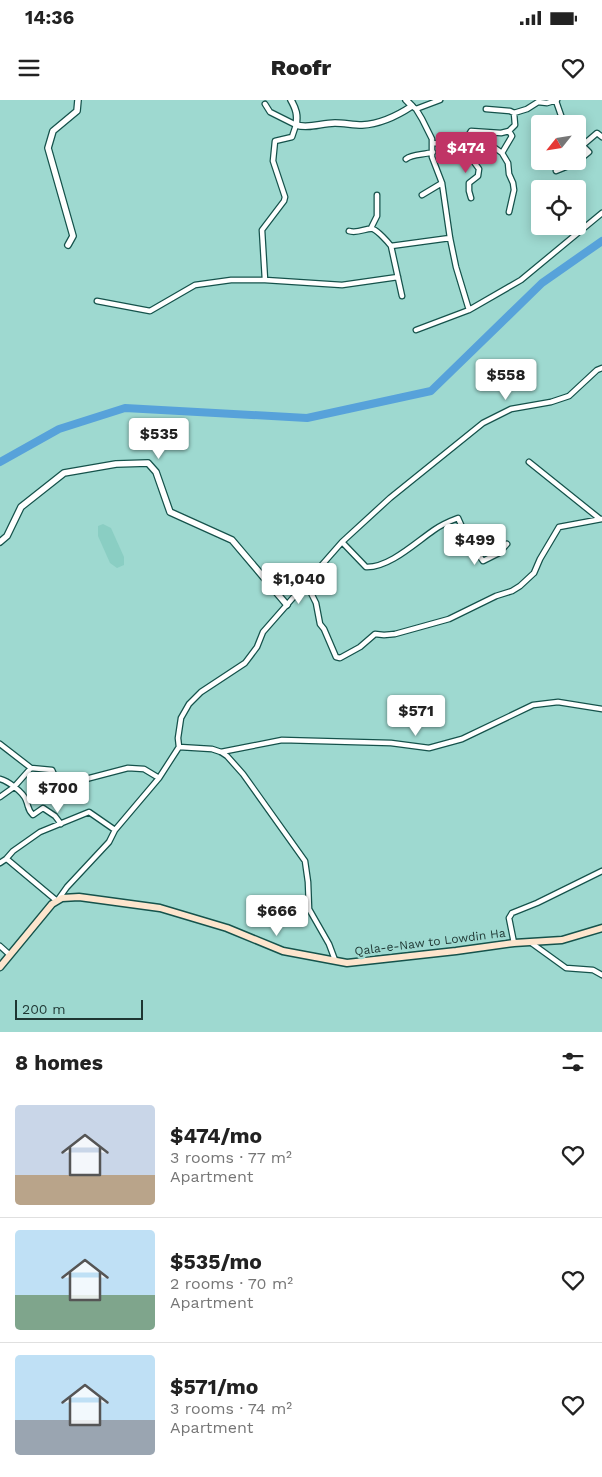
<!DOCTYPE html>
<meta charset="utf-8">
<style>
:root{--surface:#fff;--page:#f2f2f2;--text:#222;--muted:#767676;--line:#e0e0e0;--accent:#c03466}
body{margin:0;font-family:"Work Sans",sans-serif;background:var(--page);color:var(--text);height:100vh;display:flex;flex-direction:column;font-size:19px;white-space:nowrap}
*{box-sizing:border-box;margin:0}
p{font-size:16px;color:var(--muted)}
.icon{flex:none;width:28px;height:28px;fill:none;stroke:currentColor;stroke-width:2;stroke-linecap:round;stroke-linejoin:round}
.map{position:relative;height:932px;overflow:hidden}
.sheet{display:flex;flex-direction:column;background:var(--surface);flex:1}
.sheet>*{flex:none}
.needle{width:32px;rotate:240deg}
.controls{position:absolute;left:531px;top:15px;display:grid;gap:10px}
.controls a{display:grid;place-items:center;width:55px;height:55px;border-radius:5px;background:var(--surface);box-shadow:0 2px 12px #0003;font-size:25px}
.scale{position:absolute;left:15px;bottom:12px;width:128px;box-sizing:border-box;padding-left:5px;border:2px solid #1e3632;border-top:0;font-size:14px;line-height:18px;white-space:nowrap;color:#1e3632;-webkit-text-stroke:4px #9ed9d0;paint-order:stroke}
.price{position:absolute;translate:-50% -42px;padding:0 11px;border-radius:5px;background:#fff;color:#222;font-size:16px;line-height:32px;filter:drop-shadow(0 1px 2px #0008)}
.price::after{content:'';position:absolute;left:50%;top:30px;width:15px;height:11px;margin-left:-8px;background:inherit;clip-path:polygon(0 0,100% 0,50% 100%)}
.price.on{background:var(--accent);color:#fff}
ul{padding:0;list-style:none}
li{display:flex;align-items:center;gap:15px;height:125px;padding:0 15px}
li+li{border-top:1px solid var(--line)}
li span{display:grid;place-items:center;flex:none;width:140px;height:100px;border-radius:5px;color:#555}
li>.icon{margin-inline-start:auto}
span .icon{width:60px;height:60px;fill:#fffc;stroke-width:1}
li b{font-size:21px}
h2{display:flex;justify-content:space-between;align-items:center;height:60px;padding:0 15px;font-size:21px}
.status{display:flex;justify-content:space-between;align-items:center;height:35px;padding:0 25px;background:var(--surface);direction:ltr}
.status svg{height:14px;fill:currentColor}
header{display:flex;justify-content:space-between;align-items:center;height:65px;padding:0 15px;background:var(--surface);font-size:22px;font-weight:800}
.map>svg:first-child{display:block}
</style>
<div class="status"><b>14:36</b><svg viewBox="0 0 49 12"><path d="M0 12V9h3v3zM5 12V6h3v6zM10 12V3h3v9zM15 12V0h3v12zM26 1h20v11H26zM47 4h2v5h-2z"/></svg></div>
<header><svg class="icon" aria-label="menu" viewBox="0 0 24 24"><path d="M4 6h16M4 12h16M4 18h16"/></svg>Roofr<svg class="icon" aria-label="heart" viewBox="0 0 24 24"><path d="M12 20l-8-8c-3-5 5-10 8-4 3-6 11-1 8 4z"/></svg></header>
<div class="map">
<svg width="602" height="932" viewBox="0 0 602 932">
<rect width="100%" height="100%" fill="#9ed9d0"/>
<path fill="#8acec3" d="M103,424L111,428L124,457V465L117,468L110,463L98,436V426Z"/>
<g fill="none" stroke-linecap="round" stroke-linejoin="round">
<path stroke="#57a2da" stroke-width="8" d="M0,362L59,329L125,308L307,318L431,291L542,183L602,141"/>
<g stroke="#15524b" stroke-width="7">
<path id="minor" d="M556,1L564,24
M265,4L270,12L296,25L292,37L275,41L273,61L285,97L284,101L262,130L265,180
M412,6L416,9L422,19L432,39V57L442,83L450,138L456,167L469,210
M416,9L440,0
M486,9L510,11L514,13L527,9L538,2L547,3L557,0
M578,41L589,52L578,61
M433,43L461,44L467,38L471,31L501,33L509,31L515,25L514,13
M461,44L479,69L478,76L469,83V91L471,98
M583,45L597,33L602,37
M502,53L512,36L509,31
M406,59C412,54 424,55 433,52
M472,59L481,53L495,48L502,53L508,63L509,74L513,83L514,90L509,112
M556,71L571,65L577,61
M422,95L442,83
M371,128L377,116V95
M349,131C358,134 368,127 373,129C378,131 388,142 391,146L402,196
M391,146L450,138
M97,201L150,211L195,185L231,180H265L342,185L398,177
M416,230L469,210L521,180L602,113
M529,362L600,419
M342,442L366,467C389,468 415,443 434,430C441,425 450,421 458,418L466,436L483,461L499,453L507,444
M306,483L316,503L320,524L324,529L336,557L340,558L360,547L375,534L384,535L395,534L449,519L496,496L512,491L520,486L534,473L540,459L559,427L602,419
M0,644L31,668L52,670L59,686L72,687L86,679L128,668L144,669L159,678
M179,647L212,649L221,652L227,656L243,674L305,761L308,782L309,809L329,844L335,860
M221,652L282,640L391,643L429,648L462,639L533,605L558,602L602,609
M0,679C8,681 23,692 26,700C29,707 27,709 33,715L43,708L55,716L61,724
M0,697L14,687L31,668
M6,759L13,751L40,732L89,712L115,730
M0,763L6,759L8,760L57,801L67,787L109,742L115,730L159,678L179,647L178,638L181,618L189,604L201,592L245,563L257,547L263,532L342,442L390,398L483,323L511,309L551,302L569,296L597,270L602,268
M530,842L566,868L593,870L602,875
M514,843L509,818L512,813L537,803L602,771
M0,846L10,855"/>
</g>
<g stroke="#15524b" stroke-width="8">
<path id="tertiary" d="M291,0C296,9 298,15 296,25C309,29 321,23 335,23C344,23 353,25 362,25C381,24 397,16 412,6L406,0
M68,145L73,136L48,48L53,31L77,11L78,0
M0,442L7,436L21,407L64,373L116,364L148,363L156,372L170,412L232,440L287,505"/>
</g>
<g stroke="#15524b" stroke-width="9">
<path id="secondary" d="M0,867L52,804L62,798L79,797L160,808L227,828L283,851L347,863L456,851L514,843L562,840L602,828"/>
</g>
<use href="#minor" stroke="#fff" stroke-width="4.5"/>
<use href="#tertiary" stroke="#fff" stroke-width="5.5"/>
<use href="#secondary" stroke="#fde5cd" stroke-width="6"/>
</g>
<g text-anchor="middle" stroke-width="5" stroke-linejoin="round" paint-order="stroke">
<g font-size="12" fill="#1e3632" stroke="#9ed9d0">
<text transform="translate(430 842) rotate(-7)" y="4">Qala-e-Naw to Lowdin Ha</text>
</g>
</g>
</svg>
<div class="controls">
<a><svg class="needle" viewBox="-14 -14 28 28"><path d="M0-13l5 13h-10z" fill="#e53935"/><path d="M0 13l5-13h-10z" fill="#767676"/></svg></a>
<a><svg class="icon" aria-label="locate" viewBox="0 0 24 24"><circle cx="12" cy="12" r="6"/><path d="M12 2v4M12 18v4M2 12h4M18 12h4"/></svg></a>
</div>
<div class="scale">200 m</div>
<b class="price on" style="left:466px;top:74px">$474</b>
<b class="price" style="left:506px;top:301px">$558</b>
<b class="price" style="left:159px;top:360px">$535</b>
<b class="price" style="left:475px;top:466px">$499</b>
<b class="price" style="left:299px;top:505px">$1,040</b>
<b class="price" style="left:416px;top:637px">$571</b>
<b class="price" style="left:58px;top:714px">$700</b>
<b class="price" style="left:277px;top:837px">$666</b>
</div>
<section class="sheet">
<h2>8 homes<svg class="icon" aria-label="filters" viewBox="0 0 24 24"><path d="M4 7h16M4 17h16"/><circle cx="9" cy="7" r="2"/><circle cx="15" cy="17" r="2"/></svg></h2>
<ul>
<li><span style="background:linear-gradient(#c9d6e8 70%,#b9a48a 0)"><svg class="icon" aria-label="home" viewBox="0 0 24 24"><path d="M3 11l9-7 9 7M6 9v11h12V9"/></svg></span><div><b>$474/mo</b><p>3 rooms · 77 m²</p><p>Apartment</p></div><svg class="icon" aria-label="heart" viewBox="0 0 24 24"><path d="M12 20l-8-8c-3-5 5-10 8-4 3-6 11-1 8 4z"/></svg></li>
<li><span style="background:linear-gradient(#bfe0f5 65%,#7fa58c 0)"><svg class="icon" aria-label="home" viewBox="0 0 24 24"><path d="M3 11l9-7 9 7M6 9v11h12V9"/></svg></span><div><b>$535/mo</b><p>2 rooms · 70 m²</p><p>Apartment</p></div><svg class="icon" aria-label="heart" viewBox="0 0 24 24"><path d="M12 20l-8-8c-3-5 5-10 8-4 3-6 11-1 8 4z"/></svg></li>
<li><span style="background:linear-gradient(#bfe0f5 65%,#9aa5b1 0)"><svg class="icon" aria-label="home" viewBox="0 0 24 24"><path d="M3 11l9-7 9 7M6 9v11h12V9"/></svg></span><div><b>$571/mo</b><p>3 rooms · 74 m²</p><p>Apartment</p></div><svg class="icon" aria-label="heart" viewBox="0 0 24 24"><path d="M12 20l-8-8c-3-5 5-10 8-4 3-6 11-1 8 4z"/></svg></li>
</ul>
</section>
